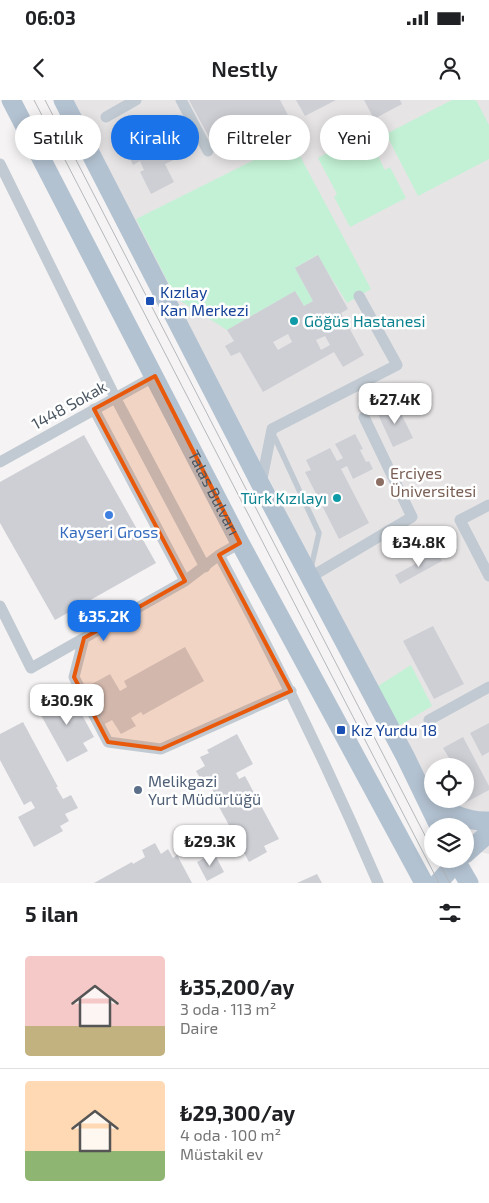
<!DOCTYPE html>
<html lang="tr">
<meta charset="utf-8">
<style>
:root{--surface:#fff;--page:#f6f6f6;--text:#202124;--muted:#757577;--line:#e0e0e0;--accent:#1a73e8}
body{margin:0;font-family:"Exo 2",sans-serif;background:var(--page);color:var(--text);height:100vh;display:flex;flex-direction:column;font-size:19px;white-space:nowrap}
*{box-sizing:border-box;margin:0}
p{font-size:16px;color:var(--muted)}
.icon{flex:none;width:28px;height:28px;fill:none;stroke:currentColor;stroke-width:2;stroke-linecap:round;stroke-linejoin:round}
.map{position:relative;height:783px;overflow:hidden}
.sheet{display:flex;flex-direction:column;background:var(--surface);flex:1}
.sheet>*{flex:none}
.banner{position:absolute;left:15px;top:15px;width:460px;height:45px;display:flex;gap:10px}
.fabs{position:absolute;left:424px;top:658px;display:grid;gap:10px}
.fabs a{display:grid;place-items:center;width:50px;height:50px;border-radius:50%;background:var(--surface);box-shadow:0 2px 12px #0003;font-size:25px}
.price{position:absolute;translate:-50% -42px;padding:0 11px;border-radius:10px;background:#fff;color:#222;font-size:16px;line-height:32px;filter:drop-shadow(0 1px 2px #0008)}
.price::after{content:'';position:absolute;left:50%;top:30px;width:15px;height:11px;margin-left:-8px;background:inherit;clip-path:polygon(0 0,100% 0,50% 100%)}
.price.current{background:var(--accent);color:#fff}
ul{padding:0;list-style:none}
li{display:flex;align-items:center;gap:15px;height:125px;padding:0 25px}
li+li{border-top:1px solid var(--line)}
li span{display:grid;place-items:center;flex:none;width:140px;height:100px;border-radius:5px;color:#555}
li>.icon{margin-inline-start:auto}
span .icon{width:60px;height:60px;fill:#fffc;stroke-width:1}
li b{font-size:21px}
h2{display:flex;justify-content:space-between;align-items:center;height:60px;padding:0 25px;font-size:21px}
.tag{padding:0 18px;border-radius:22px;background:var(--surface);box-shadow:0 2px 12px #0003;font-size:18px;line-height:45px}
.tag.current{background:var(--accent);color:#fff}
.status{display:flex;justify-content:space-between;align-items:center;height:35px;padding:0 25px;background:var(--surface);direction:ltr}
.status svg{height:14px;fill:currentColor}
header{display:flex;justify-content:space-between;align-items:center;height:65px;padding:0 25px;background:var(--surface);font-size:22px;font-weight:600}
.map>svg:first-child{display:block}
</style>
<div class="status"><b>06:03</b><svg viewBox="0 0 49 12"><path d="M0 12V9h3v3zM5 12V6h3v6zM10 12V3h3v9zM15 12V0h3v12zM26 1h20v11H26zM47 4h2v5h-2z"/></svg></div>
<header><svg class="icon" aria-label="back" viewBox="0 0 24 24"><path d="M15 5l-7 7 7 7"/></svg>Nestly<svg class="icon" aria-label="person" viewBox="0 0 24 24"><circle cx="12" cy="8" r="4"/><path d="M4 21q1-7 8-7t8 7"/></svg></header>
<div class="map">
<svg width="489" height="783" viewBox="0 0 489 783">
<rect width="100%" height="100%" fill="#f5f3f3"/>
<path fill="#e6e4e5" d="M72,0H489V754L465,748V726H450L436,699H465V666H432V693Z"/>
<path fill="#c3f1d5" d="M452,0H476L489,25V59L418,96L386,34Z
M366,33L385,70L390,67L406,98L350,127L334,97L337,94L318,58Z
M292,41L371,189L347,203L317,155L295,168L313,201L304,206L295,191L227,230L176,198L136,119Z
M411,565L432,606L399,626L378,586Z"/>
<path fill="#cdcfd5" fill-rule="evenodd" d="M189,0H280L288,15L218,54Z
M296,0H336L305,16Z
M364,0H400L402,4L374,19Z
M143,25L152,44L157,42L155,37L178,26L191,52L165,64L174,82L151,94L140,72L144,70L140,61L133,65L119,36Z
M318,155L348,209L341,213L364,255L343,267L334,252L263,292L240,252L231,256L225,246L234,241L227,230L295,191L304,206L313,201L295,168ZM288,234L292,242L278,250L273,242ZM325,236L330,245L321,250L316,240Z
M396,303L413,338L393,347L377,312Z
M355,334L363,349L360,350L366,362L369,361L373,369L353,379L347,366L341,369L369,423L339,439L305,372L311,370L306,360L330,348L337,361L343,358L335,344Z
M84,335L156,463L55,520L0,423V382Z
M437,452L442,461L400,484L395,475Z
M433,526L464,584L434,599L403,541Z
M185,547L204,581L143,615L141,612L131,618L136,626L121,634L112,620L103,625L81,590L110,574L120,591L127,587L124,581Z
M69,591L94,637L83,643L88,651L67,662L37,608Z
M23,622L58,687H56L63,699L71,695L78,708L65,714L69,721L60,726L63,731L34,747L18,717L35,708L31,701L24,705L0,660V634Z
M489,623V652L482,656L470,633Z
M237,634L253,664L236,673L239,679L245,676L279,739L264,746L267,752L249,762L212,694L214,693L209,683L204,685L196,671L205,666L200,657L209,653L207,650Z
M463,637L489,686V690L463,704L460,699H465V666H454L443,648Z
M155,743L161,754L168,749L173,758L177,755L192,783H94L132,762L133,764L145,757L142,750Z
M214,753L224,772L207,781L197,762Z
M317,774L322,783H297Z"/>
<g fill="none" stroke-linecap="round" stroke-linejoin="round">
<path stroke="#c1cad2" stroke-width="5.5" d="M275,338L319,433L311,468"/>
<path stroke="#c1cad2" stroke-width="11" d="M181,0L208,51
M106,17L136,0
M0,64L115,297L205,467
M94,309L185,481
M0,362L155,276
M261,384L272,329L397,265L359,196
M489,405L460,420L489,476
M219,455C277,562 330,671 378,783
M309,478L412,417L364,317
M0,506L31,568L185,481L219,455L240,443
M84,538L74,577L108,642L161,649L291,591
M429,620L489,587"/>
<g stroke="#b3c2d1" stroke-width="19">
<path id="s1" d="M11,0L240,443L424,783"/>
<path d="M63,0L261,385L405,656L439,726"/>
<path d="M426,694C442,711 465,722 489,721"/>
<path d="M465,754L489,733"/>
<path d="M455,759L469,783"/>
<path d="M438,783L459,759"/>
</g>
<path stroke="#b5b8bd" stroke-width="1" d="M34,0L439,783
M45,0L432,749
M437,759L450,783"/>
</g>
<path fill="#e8590c" fill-opacity="0.2" stroke="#e8590c" stroke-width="4" stroke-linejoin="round" d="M155,276L240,443L219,455L291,591L161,649L108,642L74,577L84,538L185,481L94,309Z"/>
<g fill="#1a4fb4" stroke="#fff" stroke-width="2">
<rect x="145" y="196" width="10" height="10" rx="2.5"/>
<rect x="336" y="625" width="10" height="10" rx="2.5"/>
</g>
<g fill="#0f9aa8" stroke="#fff" stroke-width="2">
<circle cx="294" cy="221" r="5"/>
<circle cx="337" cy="398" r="5"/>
</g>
<circle fill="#8d6e63" stroke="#fff" stroke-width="2" cx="380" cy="382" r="5"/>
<circle fill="#3f7fe0" stroke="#fff" stroke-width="2" cx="109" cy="415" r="5"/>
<circle fill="#5c6f8a" stroke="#fff" stroke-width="2" cx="138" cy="690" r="5"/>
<g text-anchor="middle" stroke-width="5" stroke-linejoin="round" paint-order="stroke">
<g font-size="16" fill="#164399" stroke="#fff" text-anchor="start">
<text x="160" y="198">Kızılay<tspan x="160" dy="18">Kan Merkezi</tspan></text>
<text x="351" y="636">Kız Yurdu 18</text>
</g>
<g font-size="16" fill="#0d838f" stroke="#fff" text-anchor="start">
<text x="304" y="227">Göğüs Hastanesi</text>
<text x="327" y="404" text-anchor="end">Türk Kızılayı</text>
</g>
<g font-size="16" fill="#4a5661" stroke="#fff">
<text transform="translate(69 305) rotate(-29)" y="6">1448 Sokak</text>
<text dy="6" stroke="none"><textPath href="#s1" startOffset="442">Talas Bulvarı</textPath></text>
</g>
<g font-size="16" fill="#785e54" stroke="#fff" text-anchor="start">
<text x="390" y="379">Erciyes<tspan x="390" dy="18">Üniversitesi</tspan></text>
</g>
<g font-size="16" fill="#366cbe" stroke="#fff">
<text x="109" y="438">Kayseri Gross</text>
</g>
<g font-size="16" fill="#4e5e75" stroke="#fff" text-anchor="start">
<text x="148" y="687">Melikgazi<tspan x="148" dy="18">Yurt Müdürlüğü</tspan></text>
</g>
</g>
</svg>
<div class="fabs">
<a><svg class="icon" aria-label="locate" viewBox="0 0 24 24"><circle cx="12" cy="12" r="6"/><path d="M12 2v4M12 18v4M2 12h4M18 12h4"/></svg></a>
<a><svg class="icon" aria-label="layers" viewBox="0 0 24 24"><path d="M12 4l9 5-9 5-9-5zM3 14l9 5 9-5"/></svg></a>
</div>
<b class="price" style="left:395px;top:325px">₺27.4K</b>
<b class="price" style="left:419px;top:468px">₺34.8K</b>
<b class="price current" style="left:104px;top:542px">₺35.2K</b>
<b class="price" style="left:67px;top:626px">₺30.9K</b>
<b class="price" style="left:210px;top:767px">₺29.3K</b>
<div class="banner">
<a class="tag">Satılık</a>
<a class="tag current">Kiralık</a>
<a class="tag">Filtreler</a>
<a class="tag">Yeni</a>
</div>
</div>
<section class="sheet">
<h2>5 ilan<svg class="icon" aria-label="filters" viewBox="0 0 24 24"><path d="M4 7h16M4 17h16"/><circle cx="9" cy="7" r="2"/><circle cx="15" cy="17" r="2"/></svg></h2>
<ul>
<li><span style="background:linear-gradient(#f6c9c9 70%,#c2b280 0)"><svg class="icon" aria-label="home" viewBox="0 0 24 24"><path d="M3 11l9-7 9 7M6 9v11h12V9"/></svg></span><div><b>₺35,200/ay</b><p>3 oda · 113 m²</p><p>Daire</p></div></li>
<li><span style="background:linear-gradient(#ffd9b3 70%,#8fb573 0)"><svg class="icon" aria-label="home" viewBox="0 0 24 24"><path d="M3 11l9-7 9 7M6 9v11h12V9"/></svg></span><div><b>₺29,300/ay</b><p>4 oda · 100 m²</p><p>Müstakil ev</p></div></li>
</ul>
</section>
